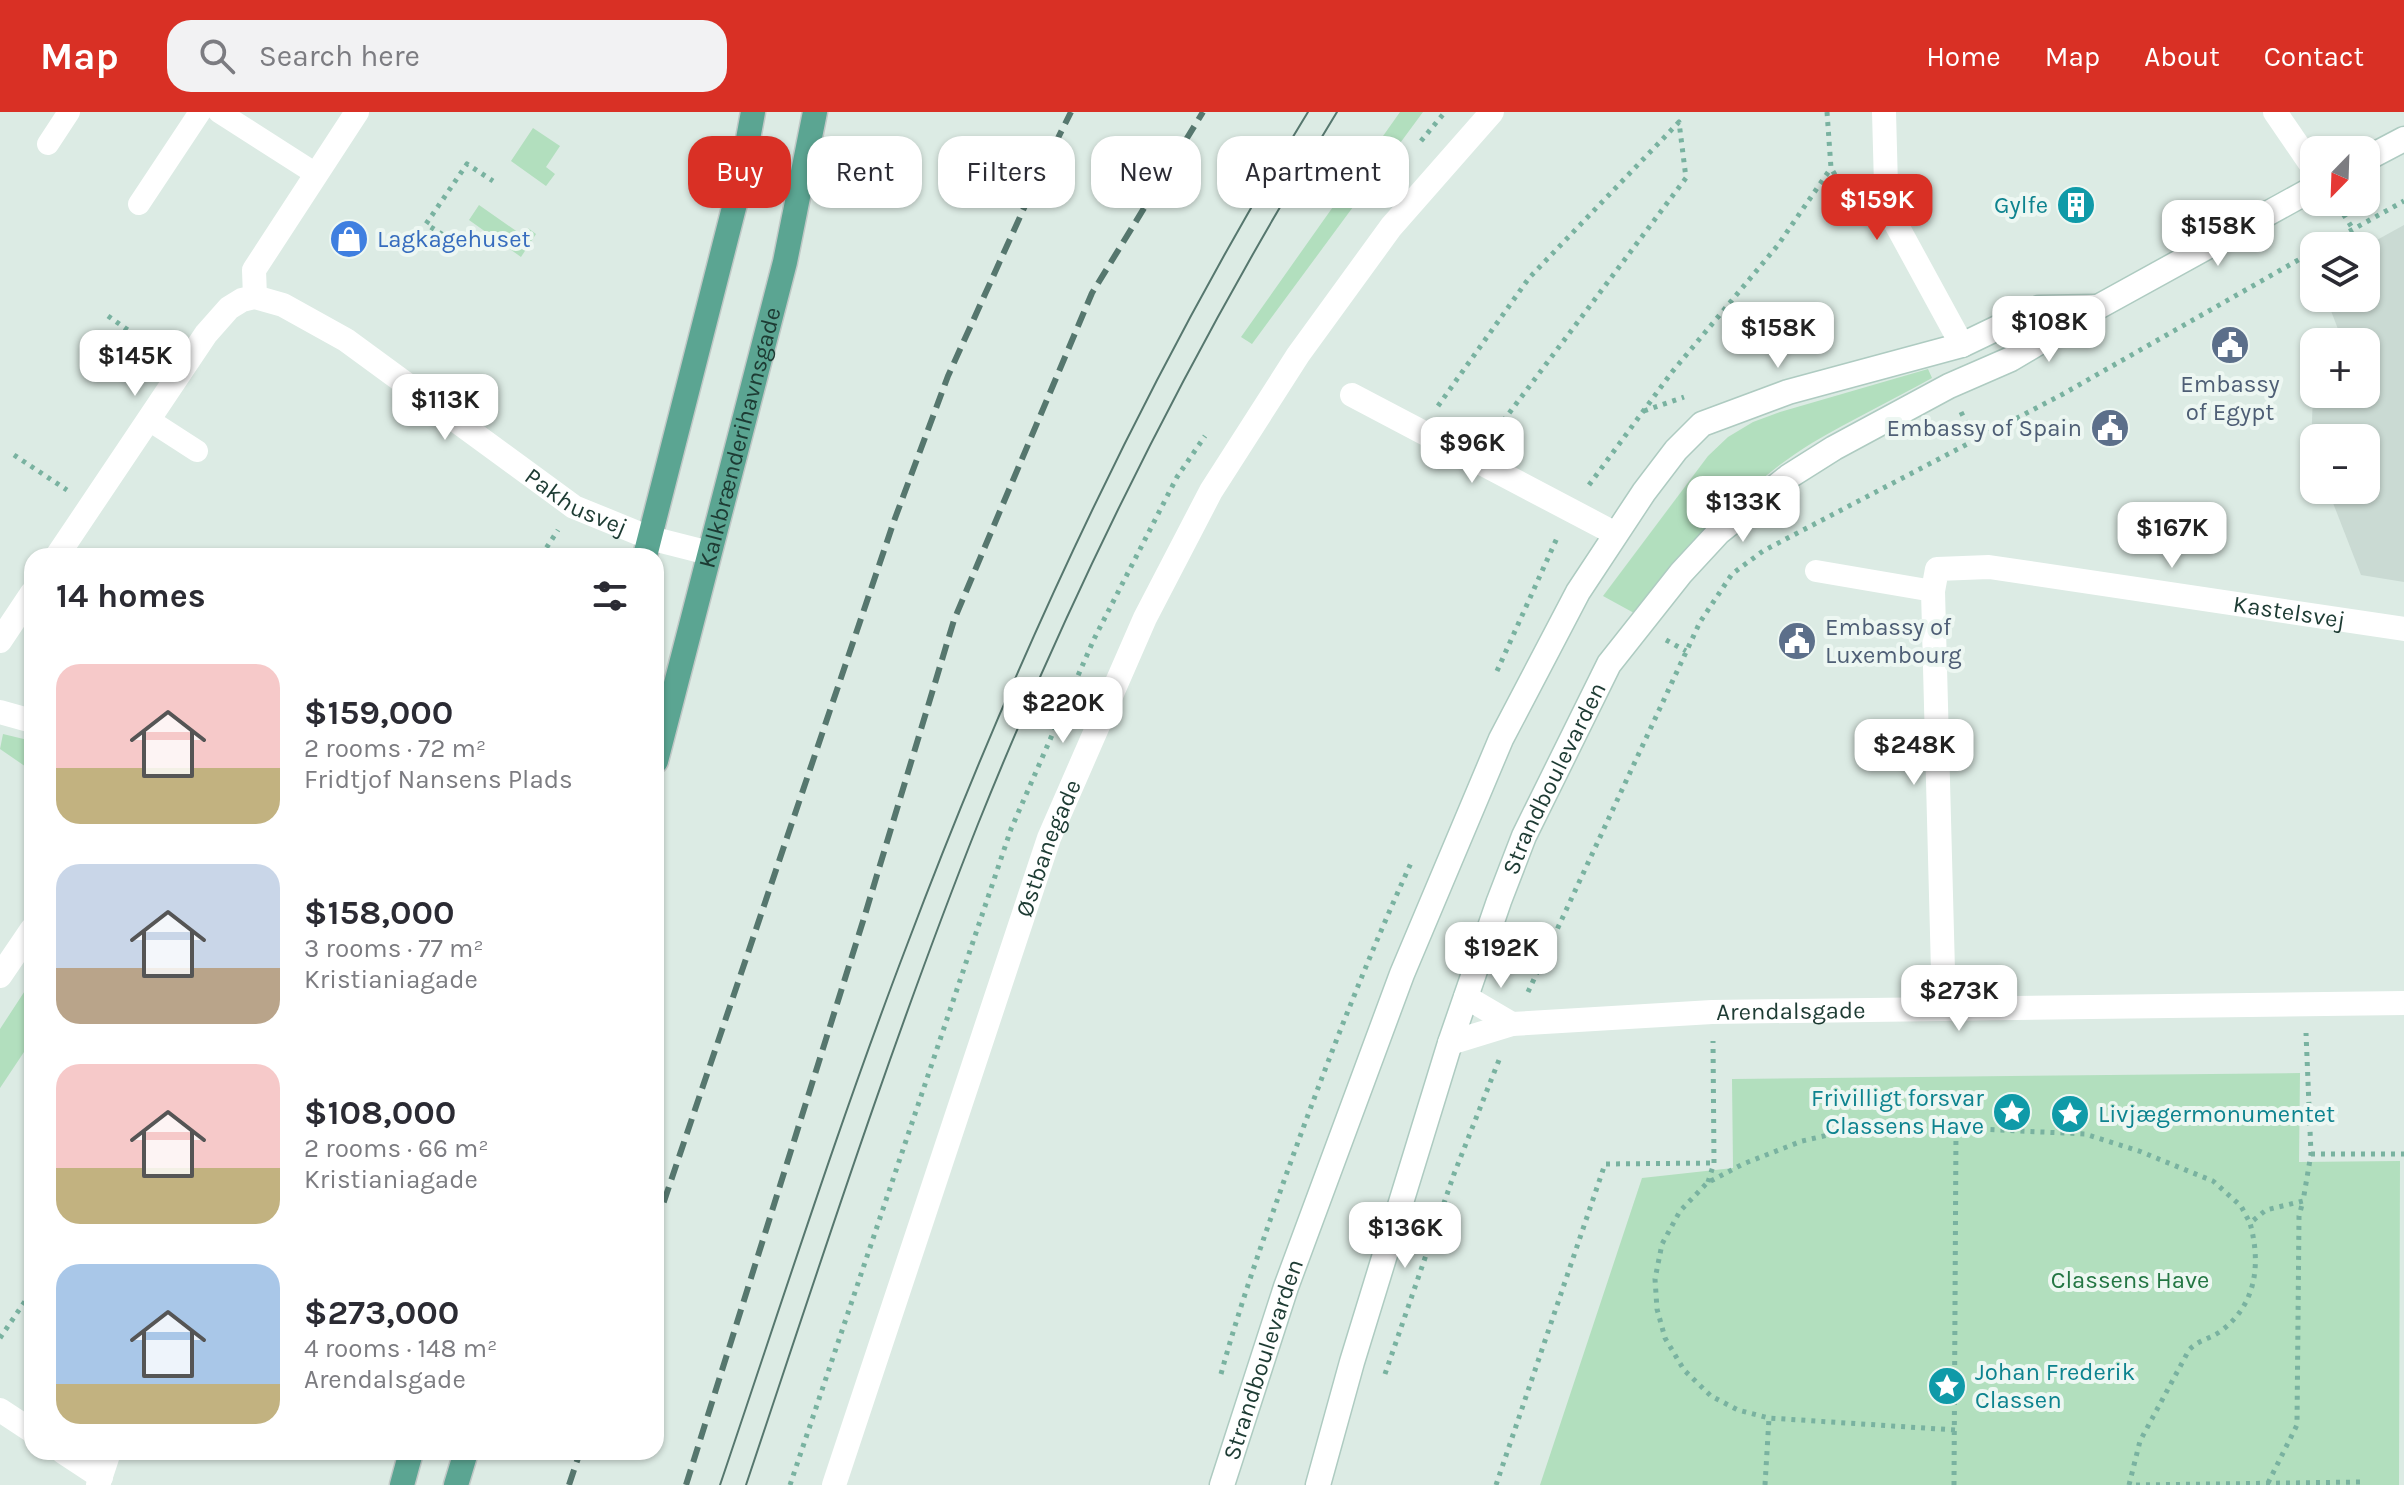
<!DOCTYPE html>
<meta charset="utf-8">
<style>
:root{--surface:#fff;--page:#f2f2f3;--text:#2b2b33;--muted:#7c7c81;--accent:#d93025}
body{margin:0;font-family:Karla,sans-serif;background:var(--page);color:var(--text);height:100vh;display:flex;flex-direction:column;font-size:30px;white-space:nowrap}
*{box-sizing:border-box;margin:0}
p{font-size:26px;color:var(--muted)}
.icon{flex:none;width:44px;height:44px;fill:none;stroke:currentColor;stroke-width:2;stroke-linecap:round;stroke-linejoin:round}
.map{position:relative;flex:1;overflow:hidden}
.panel{position:absolute;left:24px;top:436px;width:640px;height:912px;display:flex;flex-direction:column;background:var(--surface);border-radius:24px;box-shadow:0 2px 6px #0004}
.panel>*{flex:none}
.top-card{position:absolute;left:688px;top:24px;width:760px;height:72px;display:flex;gap:16px}
.needle{width:52px;rotate:203deg}
.fabs{position:absolute;left:2300px;top:24px;display:grid;gap:16px}
.fabs a{display:grid;place-items:center;width:80px;height:80px;border-radius:16px;background:var(--surface);box-shadow:0 2px 6px #0004;font-size:40px}
.price{position:absolute;translate:-50% -68px;padding:0 18px;border-radius:16px;background:#fff;color:#222;font-size:26px;line-height:52px;filter:drop-shadow(0 2px 4px #0008)}
.price::after{content:'';position:absolute;left:50%;top:48px;width:24px;height:18px;margin-left:-12px;background:inherit;clip-path:polygon(0 0,100% 0,50% 100%)}
.price.selected{background:var(--accent);color:#fff}
ul{padding:0;list-style:none}
li{display:flex;align-items:center;gap:24px;height:200px;padding:0 32px}
li span{display:grid;place-items:center;flex:none;width:224px;height:160px;border-radius:24px;color:#555}
li>.icon{margin-inline-start:auto}
span .icon{width:96px;height:96px;fill:#fffc;stroke-width:1}
li b{font-size:34px}
h2{display:flex;justify-content:space-between;align-items:center;height:96px;padding:0 32px;font-size:34px}
.pill{padding:0 28px;border-radius:24px;background:var(--surface);box-shadow:0 2px 6px #0004;font-size:28px;line-height:72px}
.pill.selected{background:var(--accent);color:#fff}
header{display:flex;align-items:center;gap:48px;box-sizing:border-box;height:112px;padding:0 40px;background:var(--accent);color:#fff}
header strong{font-size:38px}
nav{display:flex;gap:44px;margin-inline-start:auto;font-size:28px}
.search{width:560px;height:72px;background:var(--page);display:flex;align-items:center;gap:20px;box-sizing:border-box;padding:0 28px;border-radius:24px;color:var(--muted);font-size:30px}
.map>svg:first-child{display:block}
</style>
<header>
<strong>Map</strong>
<div class="search"><svg class="icon" aria-label="search" viewBox="0 0 24 24"><circle cx="10" cy="10" r="6"/><path d="M15 15l6 6"/></svg>Search here</div>
<nav><a>Home</a><a>Map</a><a>About</a><a>Contact</a></nav>
</header>
<div class="map">
<svg width="2404" height="1373" viewBox="0 0 2404 1373">
<rect width="100%" height="100%" fill="#dcebe4"/>
<path fill="#cadad3" d="M2404,113V470L2361,463L2328,378H2366V326H2314V342L2311,334L2313,283L2366,282V230H2343L2326,186H2366V134Z"/>
<path fill="#b2dfbe" d="M1400,0H1423L1252,232L1241,225Z
M533,16L560,34L546,55L555,62L546,74L511,49Z
M479,93L522,123L528,116L536,122L521,145L469,108Z
M1928,257L1932,266C1892,288 1851,308 1812,331C1742,374 1686,439 1634,501L1603,484L1708,344L1728,325L1753,310L1780,300Z
M3,622L32,629V659L0,637Z
M32,868V928L0,976V917Z
M2300,961L2299,1050L2400,1049L2399,1373H1540L1642,1066L1733,1056L1732,967Z"/>
<g fill="none" stroke-linecap="round" stroke-linejoin="round">
<g stroke="#aecbc1" stroke-width="27">
<g id="secondary">
<path d="M2366,47L2404,27"/>
<path id="s5" d="M1222,1373L1286,1175L1402,862L1501,627L1578,480L1644,380L1676,338L1702,312L1788,280L1962,233L2039,196L2096,195"/>
<path id="s6" d="M1318,1373L1352,1250L1450,931L1499,789L1524,724L1609,552L1681,461L1718,421L1788,365L1834,336L1949,274L2011,247L2098,195L2314,76"/>
</g>
</g>
<g stroke="#c0c8c6" stroke-width="27">
<g id="primary">
<path d="M645,444L739,76L753,0"/>
<path id="s7" d="M656,649L785,150L815,0"/>
<path d="M402,1373L411,1340"/>
<path d="M456,1373L466,1340"/>
</g>
</g>
<path stroke="#79b2a0" stroke-width="5" stroke-dasharray="4 6" stroke-linecap="butt" d="M1827,0L1831,56L1857,100
M1421,29L1445,0
M2338,94L2353,117
M451,128L426,112L467,52L493,69
M2323,134L2404,89
M108,204L159,240
M1438,294L1529,166L1679,10L1686,66L1492,324
M1644,299L1684,285
M1961,300L1975,328
M14,343L67,378
M1589,373L1672,260L1778,133L1831,56
M541,444L558,418
M1666,528L1686,539
M1497,559L1557,426
M1528,880L1700,510L1732,462L1763,439L2063,282L2314,139
M2311,1042H2404
M1708,1070L1714,1051L1713,929
M0,1226L32,1179
M1221,1262C1239,1196 1262,1131 1285,1066C1323,960 1364,854 1411,751
M1385,1262L1454,1062L1499,948
M1955,1318L1769,1306L1738,1298L1711,1284L1684,1258L1665,1226L1657,1197L1655,1167L1662,1132L1680,1099L1707,1071L1743,1052L1802,1029L1863,1015L1956,1016L2085,1022L2139,1039L2213,1069L2241,1094L2250,1111
M2268,1371L2297,1313L2299,1104L2303,1089
M790,1373L1011,717L1094,527L1177,365L1205,324
M1496,1373L1605,1052L1714,1051
M1765,1373L1769,1306
M1954,1373L1956,1016
M2129,1373L2140,1329L2189,1238C2198,1228 2210,1227 2221,1219C2257,1192 2261,1151 2250,1111L2266,1098L2303,1089L2311,1042L2306,921
M2136,1373L2363,1370"/>
<path stroke="#fff" stroke-width="22" d="M219,0L316,62
M48,32L69,0
M139,92L200,0
M149,308L197,339
M1816,459L1933,479"/>
<g stroke="#fff" stroke-width="24">
<path d="M1884,0L1886,74L1890,101L1962,233"/>
<path d="M2275,0L2314,57"/>
<path d="M255,185L254,158L357,0"/>
<path d="M1352,283L1614,421"/>
<path id="s1" d="M57,444L206,222L229,196L242,188L255,185L283,193L346,228L574,395L650,426L709,441"/>
<path d="M0,529L32,481"/>
<path d="M0,600L32,609"/>
<path d="M0,864L32,817"/>
<path d="M1466,885L1512,912"/>
<path id="s2" d="M1944,897L1933,479L1937,457L1989,455L2404,517"/>
<path id="s3" d="M1450,931L1512,912L1712,900L2404,891"/>
<path d="M0,1298L32,1319"/>
<path d="M63,1340L101,1365"/>
<path d="M98,1373L109,1340"/>
<path id="s4" d="M834,1373L1049,726L1145,506L1211,379L1298,243L1391,115L1492,0"/>
</g>
<use href="#secondary" stroke="#fff" stroke-width="24"/>
<use href="#primary" stroke="#5ba592" stroke-width="24"/>
<path stroke="#56776e" stroke-width="2" d="M720,1373C781,1193 839,1011 907,833C1016,544 1147,263 1308,0
M746,1373C820,1152 892,929 978,712C1077,466 1198,226 1337,0"/>
<path stroke="#56776e" stroke-width="6" stroke-dasharray="16 8" stroke-linecap="butt" d="M656,1113L894,409L948,264L1034,74L1071,0
M569,1373L580,1340
M686,1373L864,806L954,508L1092,181L1203,0"/>
</g>
<defs>
<g id="building-disc" transform="scale(2)"><circle r="9.5" fill="#0f9aa8" stroke="#edf7f2"/><path d="M-4-6H4V6H1V3H-1V6H-4ZM-2.5-4.3h1.7v1.8h-1.7ZM.8-4.3h1.7v1.8H.8ZM-2.5-1h1.7V.8h-1.7ZM.8-1h1.7V.8H.8Z" fill="#fff"/></g>
<g id="shop-disc" transform="scale(2)"><circle r="9.5" fill="#3f7fe0" stroke="#edf7f2"/><path d="M-5-2.5h2.3a2.7 3.5 0 0 1 5.4 0H5L5.5 6h-11ZM-1.5-2.5h3a1.5 2.3 0 0 0-3 0Z" fill="#fff"/></g>
<g id="civic-disc" transform="scale(2)"><circle r="9.5" fill="#5c6f8a" stroke="#edf7f2"/><path d="M-.6-6.5H3V-4.5H.6V-3L4-1V1h2V6H-6V1h2V-1L-.6-3ZM-1.2 2.5V6h2.4V2.5Z" fill="#fff"/></g>
<g id="sight-disc" transform="scale(2)"><circle r="9.5" fill="#0f9aa8" stroke="#edf7f2"/><path d="M0-6L1.8-2.2L6-1.7L2.9 1.2L3.7 5.4L0 3.3L-3.7 5.4L-2.9 1.2L-6-1.7L-1.8-2.2Z" fill="#fff"/></g>
</defs>
<g fill-rule="evenodd">
<use href="#building-disc" x="2076" y="93"/>
<use href="#shop-disc" x="349" y="127"/>
<use href="#civic-disc" x="2230" y="233"/>
<use href="#civic-disc" x="2110" y="316"/>
<use href="#civic-disc" x="1797" y="529"/>
<use href="#sight-disc" x="2012" y="1000"/>
<use href="#sight-disc" x="2070" y="1002"/>
<use href="#sight-disc" x="1947" y="1274"/>
</g>
<g text-anchor="middle" stroke-width="8" stroke-linejoin="round" paint-order="stroke">
<g font-size="24" fill="#0d838f" stroke="#edf7f2" text-anchor="end">
<text x="2048" y="101">Gylfe</text>
<text x="1984" y="994">Frivilligt forsvar<tspan x="1984" dy="28">Classens Have</tspan></text>
<text x="2098" y="1010" text-anchor="start">Livjægermonumentet</text>
<text x="1975" y="1268" text-anchor="start">Johan Frederik<tspan x="1975" dy="28">Classen</tspan></text>
</g>
<g font-size="24" fill="#366cbe" stroke="#edf7f2" text-anchor="start">
<text x="377" y="135">Lagkagehuset</text>
</g>
<g font-size="24" fill="#4e5e75" stroke="#edf7f2">
<text x="2230" y="280">Embassy<tspan x="2230" dy="28">of Egypt</tspan></text>
<text x="2082" y="324" text-anchor="end">Embassy of Spain</text>
<text x="1825" y="523" text-anchor="start">Embassy of<tspan x="1825" dy="28">Luxembourg</tspan></text>
</g>
<g font-size="24" fill="#1d3b33" stroke="#edf7f2">
<text dy="8" stroke="none"><textPath href="#s7" startOffset="334">Kalkbrænderihavnsgade</textPath></text>
<text dy="8" stroke="none"><textPath href="#s1" startOffset="714">Pakhusvej</textPath></text>
<text dy="8" stroke="none"><textPath href="#s2" startOffset="796">Kastelsvej</textPath></text>
<text dy="8" stroke="none"><textPath href="#s6" startOffset="746">Strandboulevarden</textPath></text>
<text dy="8" stroke="none"><textPath href="#s4" startOffset="672">Østbanegade</textPath></text>
<text dy="8" stroke="none"><textPath href="#s3" startOffset="344">Arendalsgade</textPath></text>
<text dy="8" stroke="none"><textPath href="#s5" startOffset="132">Strandboulevarden</textPath></text>
</g>
<g font-size="24" fill="#237643" stroke="#edf7f2">
<text x="2130" y="1176">Classens Have</text>
</g>
</g>
</svg>
<div class="fabs">
<a><svg class="needle" viewBox="-14 -14 28 28"><path d="M0-13l5 13h-10z" fill="#e53935"/><path d="M0 13l5-13h-10z" fill="#7c7c81"/></svg></a>
<a><svg class="icon" aria-label="layers" viewBox="0 0 24 24"><path d="M12 4l9 5-9 5-9-5zM3 14l9 5 9-5"/></svg></a>
<a>+</a>
<a>−</a>
</div>
<b class="price selected" style="left:1877px;top:130px">$159K</b>
<b class="price" style="left:2218px;top:156px">$158K</b>
<b class="price" style="left:2049px;top:252px">$108K</b>
<b class="price" style="left:1778px;top:258px">$158K</b>
<b class="price" style="left:135px;top:286px">$145K</b>
<b class="price" style="left:445px;top:330px">$113K</b>
<b class="price" style="left:1472px;top:373px">$96K</b>
<b class="price" style="left:1743px;top:432px">$133K</b>
<b class="price" style="left:2172px;top:458px">$167K</b>
<b class="price" style="left:1063px;top:633px">$220K</b>
<b class="price" style="left:1914px;top:675px">$248K</b>
<b class="price" style="left:1501px;top:878px">$192K</b>
<b class="price" style="left:1959px;top:921px">$273K</b>
<b class="price" style="left:1405px;top:1158px">$136K</b>
<div class="top-card">
<a class="pill selected">Buy</a>
<a class="pill">Rent</a>
<a class="pill">Filters</a>
<a class="pill">New</a>
<a class="pill">Apartment</a>
</div>
<section class="panel">
<h2>14 homes<svg class="icon" aria-label="filters" viewBox="0 0 24 24"><path d="M4 7h16M4 17h16"/><circle cx="9" cy="7" r="2"/><circle cx="15" cy="17" r="2"/></svg></h2>
<ul>
<li><span style="background:linear-gradient(#f6c9c9 65%,#c2b280 0)"><svg class="icon" aria-label="home" viewBox="0 0 24 24"><path d="M3 11l9-7 9 7M6 9v11h12V9"/></svg></span><div><b>$159,000</b><p>2 rooms · 72 m²</p><p>Fridtjof Nansens Plads</p></div></li>
<li><span style="background:linear-gradient(#c9d6e8 65%,#b9a48a 0)"><svg class="icon" aria-label="home" viewBox="0 0 24 24"><path d="M3 11l9-7 9 7M6 9v11h12V9"/></svg></span><div><b>$158,000</b><p>3 rooms · 77 m²</p><p>Kristianiagade</p></div></li>
<li><span style="background:linear-gradient(#f6c9c9 65%,#c2b280 0)"><svg class="icon" aria-label="home" viewBox="0 0 24 24"><path d="M3 11l9-7 9 7M6 9v11h12V9"/></svg></span><div><b>$108,000</b><p>2 rooms · 66 m²</p><p>Kristianiagade</p></div></li>
<li><span style="background:linear-gradient(#a9c7e8 75%,#c2b280 0)"><svg class="icon" aria-label="home" viewBox="0 0 24 24"><path d="M3 11l9-7 9 7M6 9v11h12V9"/></svg></span><div><b>$273,000</b><p>4 rooms · 148 m²</p><p>Arendalsgade</p></div></li>
</ul>
</section>
</div>
